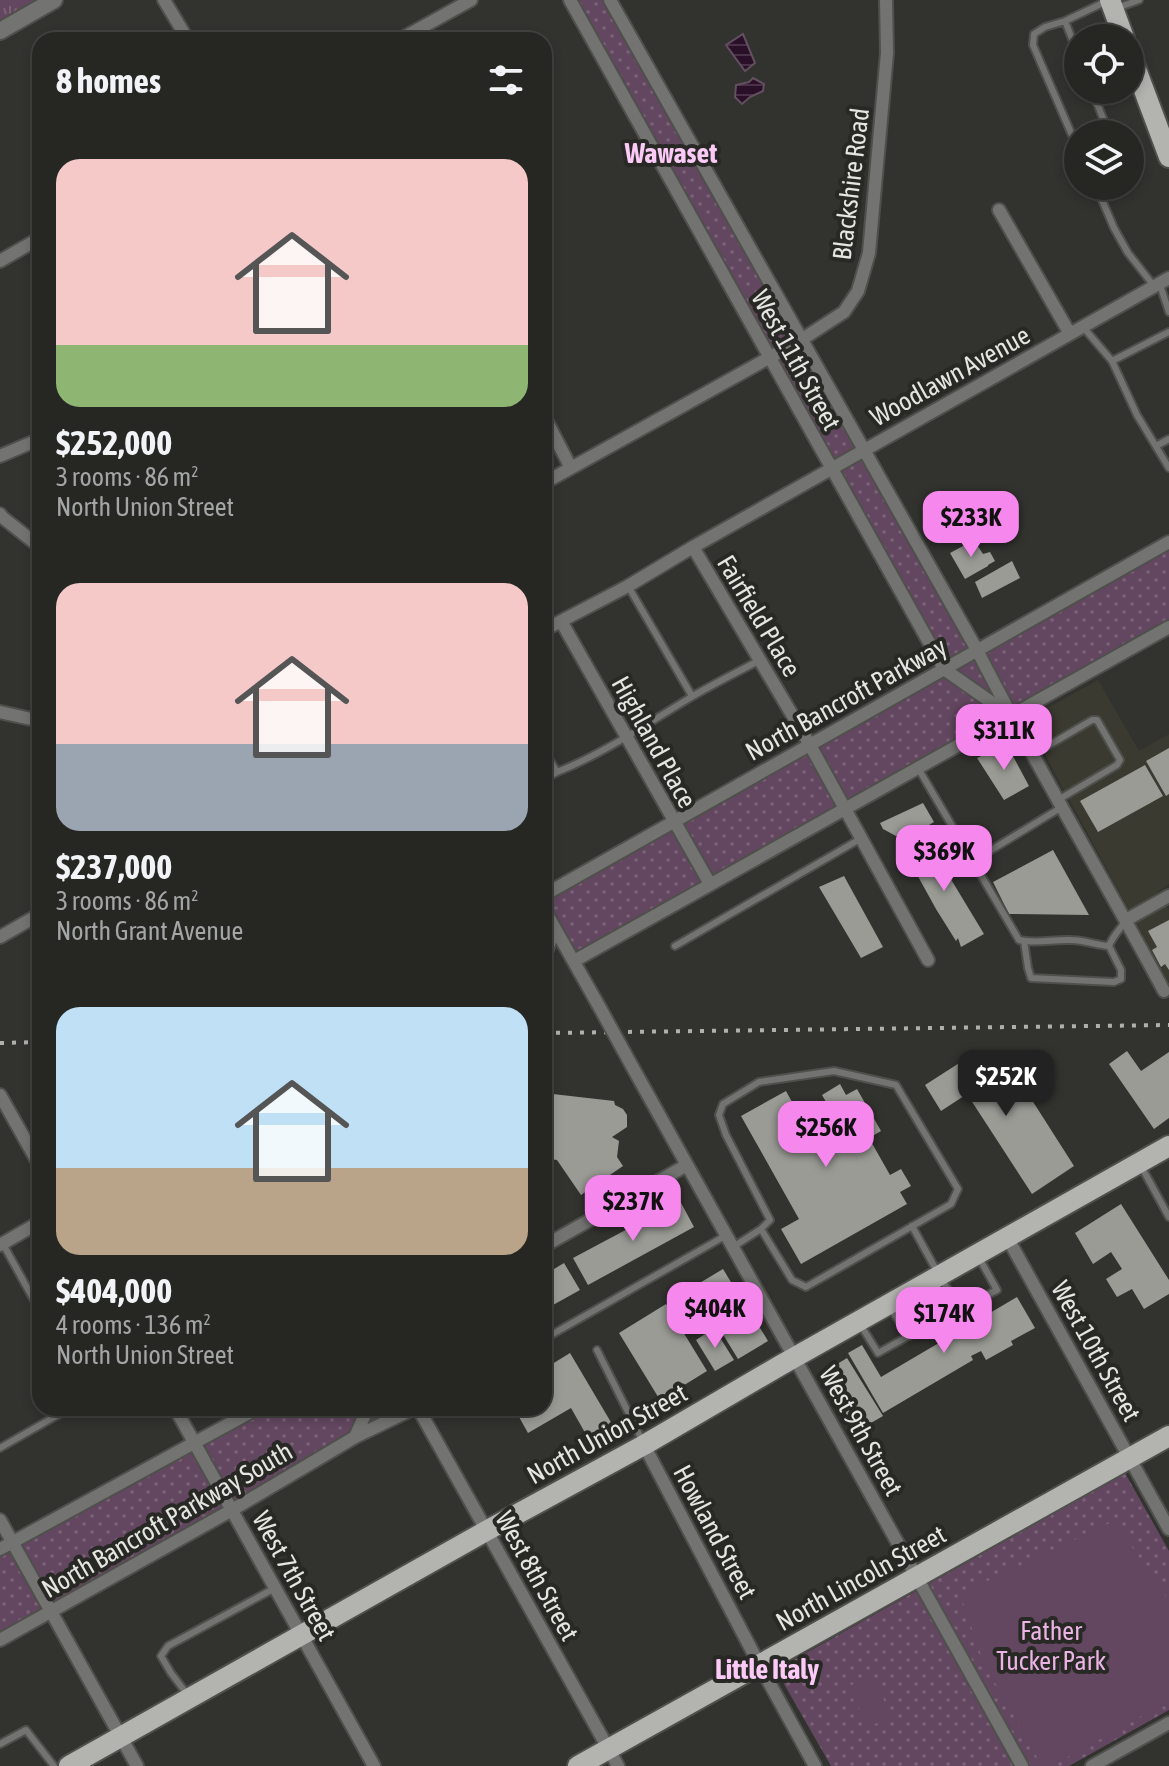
<!DOCTYPE html>
<meta charset="utf-8">
<style>
:root{--surface:#262623;--page:#323230;--text:#f1f3f6;--muted:#a4a5a6;--line:#424341;--accent:#f688ed}
body{margin:0;font-family:"Asap Condensed",sans-serif;background:var(--page);color:var(--text);height:100vh;display:flex;flex-direction:column;font-size:30px;white-space:nowrap}
*{box-sizing:border-box;margin:0}
p{font-size:26px;color:var(--muted)}
.icon{flex:none;width:44px;height:44px;fill:none;stroke:currentColor;stroke-width:2;stroke-linecap:round;stroke-linejoin:round}
.map{position:relative;flex:1;overflow:hidden}
.panel{position:absolute;left:32px;top:32px;width:520px;height:1384px;display:flex;flex-direction:column;background:var(--surface);border-radius:24px;box-shadow:0 4px 12px #0003,0 0 0 2px var(--line)}
.panel>*{flex:none}
.buttons{position:absolute;left:1064px;top:24px;display:grid;gap:16px}
.buttons a{display:grid;place-items:center;width:80px;height:80px;border-radius:50%;background:var(--surface);box-shadow:0 4px 12px #0003,0 0 0 2px var(--line);font-size:40px}
.price{position:absolute;translate:-50% -68px;padding:0 18px;border-radius:16px;background:var(--accent);color:#111;font-size:26px;line-height:52px;filter:drop-shadow(0 2px 4px #0008)}
.price::after{content:'';position:absolute;left:50%;top:48px;width:24px;height:18px;margin-left:-12px;background:inherit;clip-path:polygon(0 0,100% 0,50% 100%)}
.price.current{background:#222;color:#fff}
ul{padding:0;list-style:none}
li{display:grid;align-content:center;gap:16px;height:424px;padding:0 24px}
li span{display:grid;place-items:center;height:248px;border-radius:24px;color:#555}
li>.icon{margin-inline-start:auto}
span .icon{width:144px;height:144px;fill:#fffc;stroke-width:1}
li b{font-size:34px}
h2{display:flex;justify-content:space-between;align-items:center;height:96px;padding:0 24px;font-size:34px}
.map>svg:first-child{display:block}
</style>
<div class="map">
<svg width="1169" height="1766" viewBox="0 0 1169 1766">
<defs>
<pattern id="grass-tufts" width="24" height="20" patternUnits="userSpaceOnUse" patternTransform="scale(2)"><rect width="24" height="20" fill="#634760"/><path d="M3 7l-1-3M5 7V3M7 7l1-3M15 17l-1-3M17 17v-4M19 17l1-3" fill="none" stroke="#796176"/></pattern>
<pattern id="park-dots" width="8" height="8" patternUnits="userSpaceOnUse" patternTransform="scale(2)"><rect width="8" height="8" fill="#634760"/><path d="M2 2h.1M6 6h.1" fill="none" stroke="#796176" stroke-width="1.8" stroke-linecap="round"/></pattern>
<pattern id="water-rules" width="6" height="5" patternUnits="userSpaceOnUse" patternTransform="scale(2)"><rect width="6" height="5" fill="#2a0f28"/><path d="M0 2.5h6" fill="none" stroke="#493247"/></pattern>
</defs>
<rect width="100%" height="100%" fill="#32322f"/>
<path fill="#3a3a31" d="M1098,680L1139,751L1169,734V884L1157,892L1169,910V983L1026,720Z"/>
<path fill="url(#grass-tufts)" d="M0,0H55L0,30Z"/>
<path fill="url(#park-dots)" d="M570,0H610L976,650L1169,542V627L574,961L544,909V895L943,669Z
M258,1408H415L0,1640V1550Z
M1125,1473L1169,1551V1710L1069,1766H831L776,1670Z"/>
<path fill="#634760" d="M1110,1523L1117,1525L1169,1601V1701L1052,1766H1042L984,1663L960,1594Z
M869,1675L892,1714L870,1727L847,1688Z"/>
<path fill="url(#water-rules)" stroke="#624f60" stroke-width="2" d="M743,34L755,63L745,71L726,45Z
M753,78L764,84L763,91L750,97L742,104L735,97L736,85L749,82Z"/>
<path fill="#9b9b96" d="M974,540L983,554L990,552L995,561L988,565V566L965,579L950,553Z
M1012,561L1020,578L982,598L975,582Z
M1007,745L1029,786L1004,800L977,758Z
M1169,748V794L1166,796L1146,761Z
M1145,765L1163,796L1098,832L1080,801Z
M923,803L934,822L909,837L904,831L896,836L883,829L880,823Z
M926,838L984,934L961,947L958,938L956,941L936,909L904,851Z
M1053,850L1089,915L1009,914L993,882Z
M844,876L883,947L861,958L819,887Z
M1169,920V970L1165,964L1161,967L1152,950L1157,947L1148,931Z
M978,1051L992,1074L1009,1064L1074,1166L1032,1194L967,1094L941,1111L925,1085Z
M1127,1051L1141,1071L1169,1052V1118L1154,1129L1109,1064Z
M840,1084L846,1095L857,1089L881,1131L869,1138L890,1175L901,1169L911,1186L900,1192L907,1204L801,1264L781,1229L799,1219L741,1116L786,1091L803,1122L829,1107L822,1095Z
M544,1093L614,1101L615,1105L623,1109L627,1115V1127L612,1137L619,1141L617,1157L623,1166L581,1195L557,1160L549,1159L550,1143H544Z
M680,1201L694,1227L588,1285L573,1258Z
M1121,1204L1169,1280V1294L1144,1309L1132,1289L1117,1297L1106,1279L1122,1269L1111,1252L1093,1264L1075,1233Z
M564,1263L580,1290L544,1310V1275Z
M723,1269L734,1287L727,1293L736,1288L768,1341L738,1359L719,1328L736,1318L723,1294L700,1308L688,1290Z
M1017,1297L1035,1328L1011,1341L1013,1345L986,1360L981,1351L971,1356L973,1360L883,1413L848,1353L862,1345L881,1377Z
M666,1304L707,1371L660,1400L619,1333Z
M714,1328L734,1360L715,1371L696,1340Z
M570,1353L612,1424L588,1438L571,1408L528,1433L514,1408H544V1369Z
M847,1358L883,1416L857,1431L821,1374Z"/>
<g fill="none" stroke-linecap="round" stroke-linejoin="round">
<g stroke="#4f4f4c" stroke-width="10">
<path id="service" d="M1117,8L1139,0
M1065,21L1078,54
M1092,90L1109,134
M1078,149L1033,45L1034,34L1045,27L1065,21L1105,2
M1096,186L1114,228L1128,253L1154,286
M1160,285L1169,312
M1083,327L1112,361L1169,332
M1112,361L1137,415L1169,468
M1156,446L1169,439
M628,586L692,696
M544,751L557,772C603,754 645,725 688,699C711,685 736,673 760,660
M1034,754L1092,720H1097L1120,760L1117,765L1058,800
M918,768L1019,940C1037,944 1053,939 1071,940C1084,940 1096,945 1109,946L1121,970V979L1114,982L1031,978L1028,968L1024,941
M544,779L557,772
M973,861L1062,807
M675,946L860,839
M1109,946C1113,935 1120,930 1126,920
M1141,1166L1169,1217
M912,1226L939,1275L960,1309L997,1290L978,1256
M3,1244L40,1311
M733,1247L761,1229L792,1280L806,1287L951,1204L958,1189L896,1085L834,1071L759,1082L723,1104L719,1115L726,1135L770,1220L761,1229
M891,1309L909,1336
M860,1324L878,1353L941,1318
M544,1339L725,1236
M597,1350L642,1440
M0,1448L70,1408
M187,1694L171,1673L161,1656L168,1646L275,1588
M0,1744L26,1730L54,1766"/>
</g>
<g stroke="#4f4f4c" stroke-width="14">
<path id="pedestrian" d="M544,960L556,929"/>
</g>
<g stroke="#4f4f4c" stroke-width="16">
<path id="minor" d="M164,0L188,40
M570,0L944,669L1008,714
M610,0L977,650C1036,766 1103,877 1164,991
M399,40L471,0
M999,210L1070,334
M0,261L40,238
M544,416L571,468
M0,456L40,439
M544,483L801,340L844,312L858,291L869,253L887,53L886,0
M0,514L2,517L40,547
M693,547L810,745L928,960
M561,621L710,884
M544,630L628,586L693,547L1169,278
M0,712L40,721
M544,895L1169,542
M544,909L600,1008
M1126,920L1169,896
M0,937L40,914
M574,961L1169,627
M633,1068L1022,1766
M0,1095L40,1166
M1007,1237L1169,1529
M0,1245L40,1222
M544,1246L687,1165
M175,1408L374,1766
M418,1408L618,1766
M355,1437L368,1408
M644,1445L759,1664L815,1766
M0,1520L137,1766
M0,1549L258,1408
M0,1640L232,1510L355,1437L415,1408
M1092,1766L1169,1723"/>
</g>
<g stroke="#4f4f4c" stroke-width="20">
<path id="tertiary" d="M0,31L54,0"/>
</g>
<g stroke="#4f4f4c" stroke-width="24">
<path id="primary" d="M1110,0L1124,38
M1130,53L1169,157
M69,1766L486,1531L644,1445L781,1365L1169,1146
M578,1766L1169,1436"/>
</g>
<path stroke="#6b6b68" stroke-width="3" stroke-dasharray="6 6" stroke-linecap="butt" d="M544,1160L548,1158"/>
<use href="#service" stroke="#737371" stroke-width="6"/>
<use href="#pedestrian" stroke="#737371" stroke-width="10"/>
<use href="#minor" stroke="#737371" stroke-width="12"/>
<use href="#tertiary" stroke="#737371" stroke-width="16"/>
<use href="#primary" stroke="#b3b3af" stroke-width="20"/>
<path stroke="#b0b0ad" stroke-width="4" stroke-dasharray="4 8" stroke-linecap="butt" d="M544,1033L1169,1025
M0,1043L40,1042"/>
<g stroke="#4f4f4c" stroke-width="16" stroke-linecap="butt">
<path id="minor-bridge" d="M600,1008L633,1068"/>
</g>
<use href="#minor-bridge" stroke="#737371" stroke-width="12"/>
</g>
<g text-anchor="middle" stroke-width="8" stroke-linejoin="round" paint-order="stroke">
<g font-size="26" fill="#e5e5e2" stroke="#282825">
<text transform="translate(851 184) rotate(-83)" y="9">Blackshire Road</text>
<text transform="translate(796 360) rotate(61)" y="9">West 11th Street</text>
<text transform="translate(950 376) rotate(-29)" y="9">Woodlawn Avenue</text>
<text transform="translate(759 616) rotate(59)" y="9">Fairfield Place</text>
<text transform="translate(846 699) rotate(-29)" y="9">North Bancroft Parkway</text>
<text transform="translate(654 742) rotate(61)" y="9">Highland Place</text>
<text transform="translate(1096 1351) rotate(61)" y="9">West 10th Street</text>
<text transform="translate(861 1431) rotate(61)" y="9">West 9th Street</text>
<text transform="translate(607 1434) rotate(-29)" y="9">North Union Street</text>
<text transform="translate(167 1520) rotate(-30)" y="9">North Bancroft Parkway South</text>
<text transform="translate(715 1532) rotate(62)" y="9">Howland Street</text>
<text transform="translate(294 1576) rotate(61)" y="9">West 7th Street</text>
<text transform="translate(537 1576) rotate(61)" y="9">West 8th Street</text>
<text transform="translate(861 1578) rotate(-29)" y="9">North Lincoln Street</text>
</g>
<g font-size="26" fill="#ebb4e5" stroke="#282825">
<text x="1051" y="1640">Father<tspan x="1051" dy="30">Tucker Park</tspan></text>
</g>
<g font-size="28" font-weight="bold" fill="#fccaf6" stroke="#282825">
<text x="671" y="163">Wawaset</text>
<text x="767" y="1679">Little Italy</text>
</g>
</g>
</svg>
<div class="buttons">
<a><svg class="icon" aria-label="locate" viewBox="0 0 24 24"><circle cx="12" cy="12" r="6"/><path d="M12 2v4M12 18v4M2 12h4M18 12h4"/></svg></a>
<a><svg class="icon" aria-label="layers" viewBox="0 0 24 24"><path d="M12 4l9 5-9 5-9-5zM3 14l9 5 9-5"/></svg></a>
</div>
<b class="price" style="left:971px;top:559px">$233K</b>
<b class="price" style="left:1004px;top:772px">$311K</b>
<b class="price" style="left:944px;top:893px">$369K</b>
<b class="price current" style="left:1006px;top:1118px">$252K</b>
<b class="price" style="left:826px;top:1169px">$256K</b>
<b class="price" style="left:633px;top:1243px">$237K</b>
<b class="price" style="left:715px;top:1350px">$404K</b>
<b class="price" style="left:944px;top:1355px">$174K</b>
<section class="panel">
<h2>8 homes<svg class="icon" aria-label="filters" viewBox="0 0 24 24"><path d="M4 7h16M4 17h16"/><circle cx="9" cy="7" r="2"/><circle cx="15" cy="17" r="2"/></svg></h2>
<ul>
<li><span style="background:linear-gradient(#f6c9c9 75%,#8fb573 0)"><svg class="icon" aria-label="home" viewBox="0 0 24 24"><path d="M3 11l9-7 9 7M6 9v11h12V9"/></svg></span><div><b>$252,000</b><p>3 rooms · 86 m²</p><p>North Union Street</p></div></li>
<li><span style="background:linear-gradient(#f6c9c9 65%,#9aa5b1 0)"><svg class="icon" aria-label="home" viewBox="0 0 24 24"><path d="M3 11l9-7 9 7M6 9v11h12V9"/></svg></span><div><b>$237,000</b><p>3 rooms · 86 m²</p><p>North Grant Avenue</p></div></li>
<li><span style="background:linear-gradient(#bfe0f5 65%,#b9a48a 0)"><svg class="icon" aria-label="home" viewBox="0 0 24 24"><path d="M3 11l9-7 9 7M6 9v11h12V9"/></svg></span><div><b>$404,000</b><p>4 rooms · 136 m²</p><p>North Union Street</p></div></li>
</ul>
</section>
</div>
